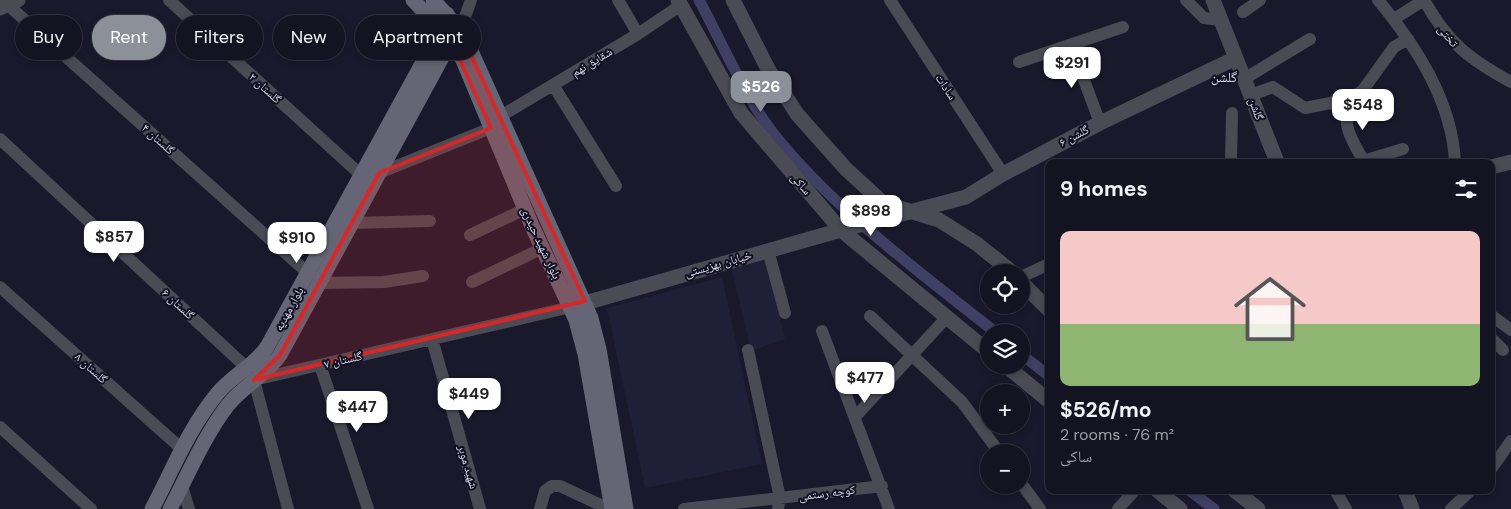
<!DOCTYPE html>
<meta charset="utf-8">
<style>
:root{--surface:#141321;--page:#21202e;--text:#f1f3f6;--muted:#9d9ea5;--line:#33323f;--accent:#8c9099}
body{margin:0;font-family:"DM Sans","Noto Naskh Arabic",sans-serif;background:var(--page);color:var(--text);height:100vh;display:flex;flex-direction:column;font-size:19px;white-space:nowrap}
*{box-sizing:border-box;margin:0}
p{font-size:16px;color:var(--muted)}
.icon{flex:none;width:28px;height:28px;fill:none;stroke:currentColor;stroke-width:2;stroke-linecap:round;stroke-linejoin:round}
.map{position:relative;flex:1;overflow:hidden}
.panel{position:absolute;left:1045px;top:159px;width:450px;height:335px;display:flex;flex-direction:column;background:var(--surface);border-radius:10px;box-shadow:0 2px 8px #0003,0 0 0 1px var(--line)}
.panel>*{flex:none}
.hud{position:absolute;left:15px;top:15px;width:475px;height:45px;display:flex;gap:10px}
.buttons{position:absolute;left:980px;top:264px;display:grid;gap:10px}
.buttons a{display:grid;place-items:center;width:50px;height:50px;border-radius:50%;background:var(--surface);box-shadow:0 2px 8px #0003,0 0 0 1px var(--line);font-size:25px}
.price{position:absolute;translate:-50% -42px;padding:0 11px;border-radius:10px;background:#fff;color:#222;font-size:16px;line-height:32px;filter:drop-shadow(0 1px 2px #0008)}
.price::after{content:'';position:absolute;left:50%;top:30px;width:15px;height:11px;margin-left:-8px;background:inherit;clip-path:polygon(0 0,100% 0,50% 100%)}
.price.active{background:var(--accent);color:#fff}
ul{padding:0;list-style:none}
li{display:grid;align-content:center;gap:10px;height:265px;padding:0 15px}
li span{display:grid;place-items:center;height:155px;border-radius:10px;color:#555}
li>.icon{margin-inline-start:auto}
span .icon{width:90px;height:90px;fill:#fffc;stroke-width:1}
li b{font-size:21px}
h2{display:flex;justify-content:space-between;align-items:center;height:60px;padding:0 15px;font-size:21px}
.chip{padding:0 18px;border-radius:22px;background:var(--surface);box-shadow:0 2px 8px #0003,0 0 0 1px var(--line);font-size:18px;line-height:45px}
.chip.active{background:var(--accent);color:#fff}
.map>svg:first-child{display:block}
</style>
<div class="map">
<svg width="1511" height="509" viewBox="0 0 1511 509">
<rect width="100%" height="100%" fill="#1a192c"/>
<path fill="#201f38" d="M766,259L785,339L751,351L732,270Z
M722,277L762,464L645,488L607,308Z"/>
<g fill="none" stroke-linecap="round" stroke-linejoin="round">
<path stroke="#404064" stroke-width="11" d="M699,0C724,46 748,105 782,144C844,217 921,273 995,332
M1021,354L1049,376
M1189,490L1214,509"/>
<path stroke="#4a4b55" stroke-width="12" d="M169,0L361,175
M618,0L638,34
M890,0L1003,174
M1186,0L1204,18L1221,20
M1378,0C1416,46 1452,101 1455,162
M8,5L309,274
M1243,12L1260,0
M1394,19L1424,0C1448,43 1469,59 1511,82
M460,31L471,0
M1071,45L1100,123
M1019,62L1123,27
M1244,79L1310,39
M553,85L616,186
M1251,95L1273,87L1305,108L1351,99L1363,90L1394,47L1408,39
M1351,99C1340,126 1352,139 1364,162
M501,116L638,34L681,5
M0,139L247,368
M1363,161L1403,149
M1231,162L1232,113
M379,173L491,128
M352,223L430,221
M470,235L525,209
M768,250L785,313
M1021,277L1049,264
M472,282L543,248
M321,283L384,282L423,276
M0,287L183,450
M1491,315L1511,330
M870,316L962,402L999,452
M822,331L889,509
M1491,338L1503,350
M432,339L480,509
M748,350L780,498L778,509
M320,365L368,509
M855,417L947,317
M0,427L91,509
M1491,469L1511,441
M1021,483L1040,509
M182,486L189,509
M1335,490L1346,509
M288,509L254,380L571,307
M540,509L545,491L552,486H560L609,509
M684,509L882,486
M1118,509L1135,490
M1451,509L1471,490"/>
<path stroke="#4a4b55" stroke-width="15" d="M678,0L741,113L841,230L989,352
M733,0L768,69L797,114L846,169L883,203L939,220L977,244L1012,272
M1213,0L1277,162
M0,8L18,0
M1491,167L1511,162
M1021,282L1049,310
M571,307L841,230L966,197L1003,174L1100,123L1236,58
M1005,365L1049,401
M1157,490L1180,509
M1234,490L1258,509
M1405,490L1412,509"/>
<path stroke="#656575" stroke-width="15" d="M413,0L451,41L463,60L532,226L576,320L585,354L612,509
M433,0L459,28L467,42L591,318L599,349L626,509
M152,509C172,471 189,428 217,394C231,376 254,366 267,347L441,29L447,14
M170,509C188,475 204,436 228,405C243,386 266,375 280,355L451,41L460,31"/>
</g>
<path fill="#d62828" fill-opacity="0.2" stroke="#d62828" stroke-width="4" stroke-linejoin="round" d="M460,31L585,301L254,380L280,355L379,173L491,128L451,41Z"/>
<g text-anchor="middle" stroke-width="4" stroke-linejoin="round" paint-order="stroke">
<g font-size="12" fill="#dadbe8" stroke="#111022">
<text transform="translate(1448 36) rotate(50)" y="4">تختی</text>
<text transform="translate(592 62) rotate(-31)" y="4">شقایق نهم</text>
<text transform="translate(946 87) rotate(57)" y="4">سادات</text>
<text transform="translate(265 88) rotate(42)" y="4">گلستان ۲</text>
<text transform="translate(1256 109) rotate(69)" y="4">گلشن</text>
<text transform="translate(1074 136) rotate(-28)" y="4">گلشن ۶</text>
<text transform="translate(158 139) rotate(42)" y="4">گلستان ۴</text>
<text transform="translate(801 184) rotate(49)" y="4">ساکی</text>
<text transform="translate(541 243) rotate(65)" y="4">بلوار شهید حیدری</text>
<text transform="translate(718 264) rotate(-16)" y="4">خیابان بهزیستی</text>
<text transform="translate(178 304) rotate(43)" y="4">گلستان ۶</text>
<text transform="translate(289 309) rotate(-61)" y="4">بلوار مهدیه</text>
<text transform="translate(343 360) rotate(-13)" y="4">گلستان ۷</text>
<text transform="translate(91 368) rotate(42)" y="4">گلستان ۸</text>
<text transform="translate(468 467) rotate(74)" y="4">شهید موبر</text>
<text transform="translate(827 493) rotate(-7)" y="4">کوچه رستمی</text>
</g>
<g font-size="14" fill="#dadbe8" stroke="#111022">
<text x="1224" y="82">گلشن</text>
</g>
</g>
</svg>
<div class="buttons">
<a><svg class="icon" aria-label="locate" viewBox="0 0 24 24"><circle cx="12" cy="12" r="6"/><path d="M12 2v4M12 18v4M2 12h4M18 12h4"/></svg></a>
<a><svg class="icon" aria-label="layers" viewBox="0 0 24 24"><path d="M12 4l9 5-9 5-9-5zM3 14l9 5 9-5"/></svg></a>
<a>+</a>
<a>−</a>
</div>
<b class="price" style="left:1072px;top:89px">$291</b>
<b class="price active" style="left:761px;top:113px">$526</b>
<b class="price" style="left:1363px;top:131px">$548</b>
<b class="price" style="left:871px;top:237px">$898</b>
<b class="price" style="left:114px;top:263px">$857</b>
<b class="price" style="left:297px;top:264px">$910</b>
<b class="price" style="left:865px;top:404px">$477</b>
<b class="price" style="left:469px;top:420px">$449</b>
<b class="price" style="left:357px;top:433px">$447</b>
<div class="hud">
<a class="chip">Buy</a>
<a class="chip active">Rent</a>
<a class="chip">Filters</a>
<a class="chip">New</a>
<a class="chip">Apartment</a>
</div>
<section class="panel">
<h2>9 homes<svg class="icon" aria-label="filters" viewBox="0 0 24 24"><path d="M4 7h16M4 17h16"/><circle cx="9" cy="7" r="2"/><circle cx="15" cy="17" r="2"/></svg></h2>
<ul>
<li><span style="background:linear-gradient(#f6c9c9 60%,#8fb573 0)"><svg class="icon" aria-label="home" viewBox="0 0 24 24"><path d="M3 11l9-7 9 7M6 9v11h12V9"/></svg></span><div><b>$526/mo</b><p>2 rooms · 76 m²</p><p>ساکی</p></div></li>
</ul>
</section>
</div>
